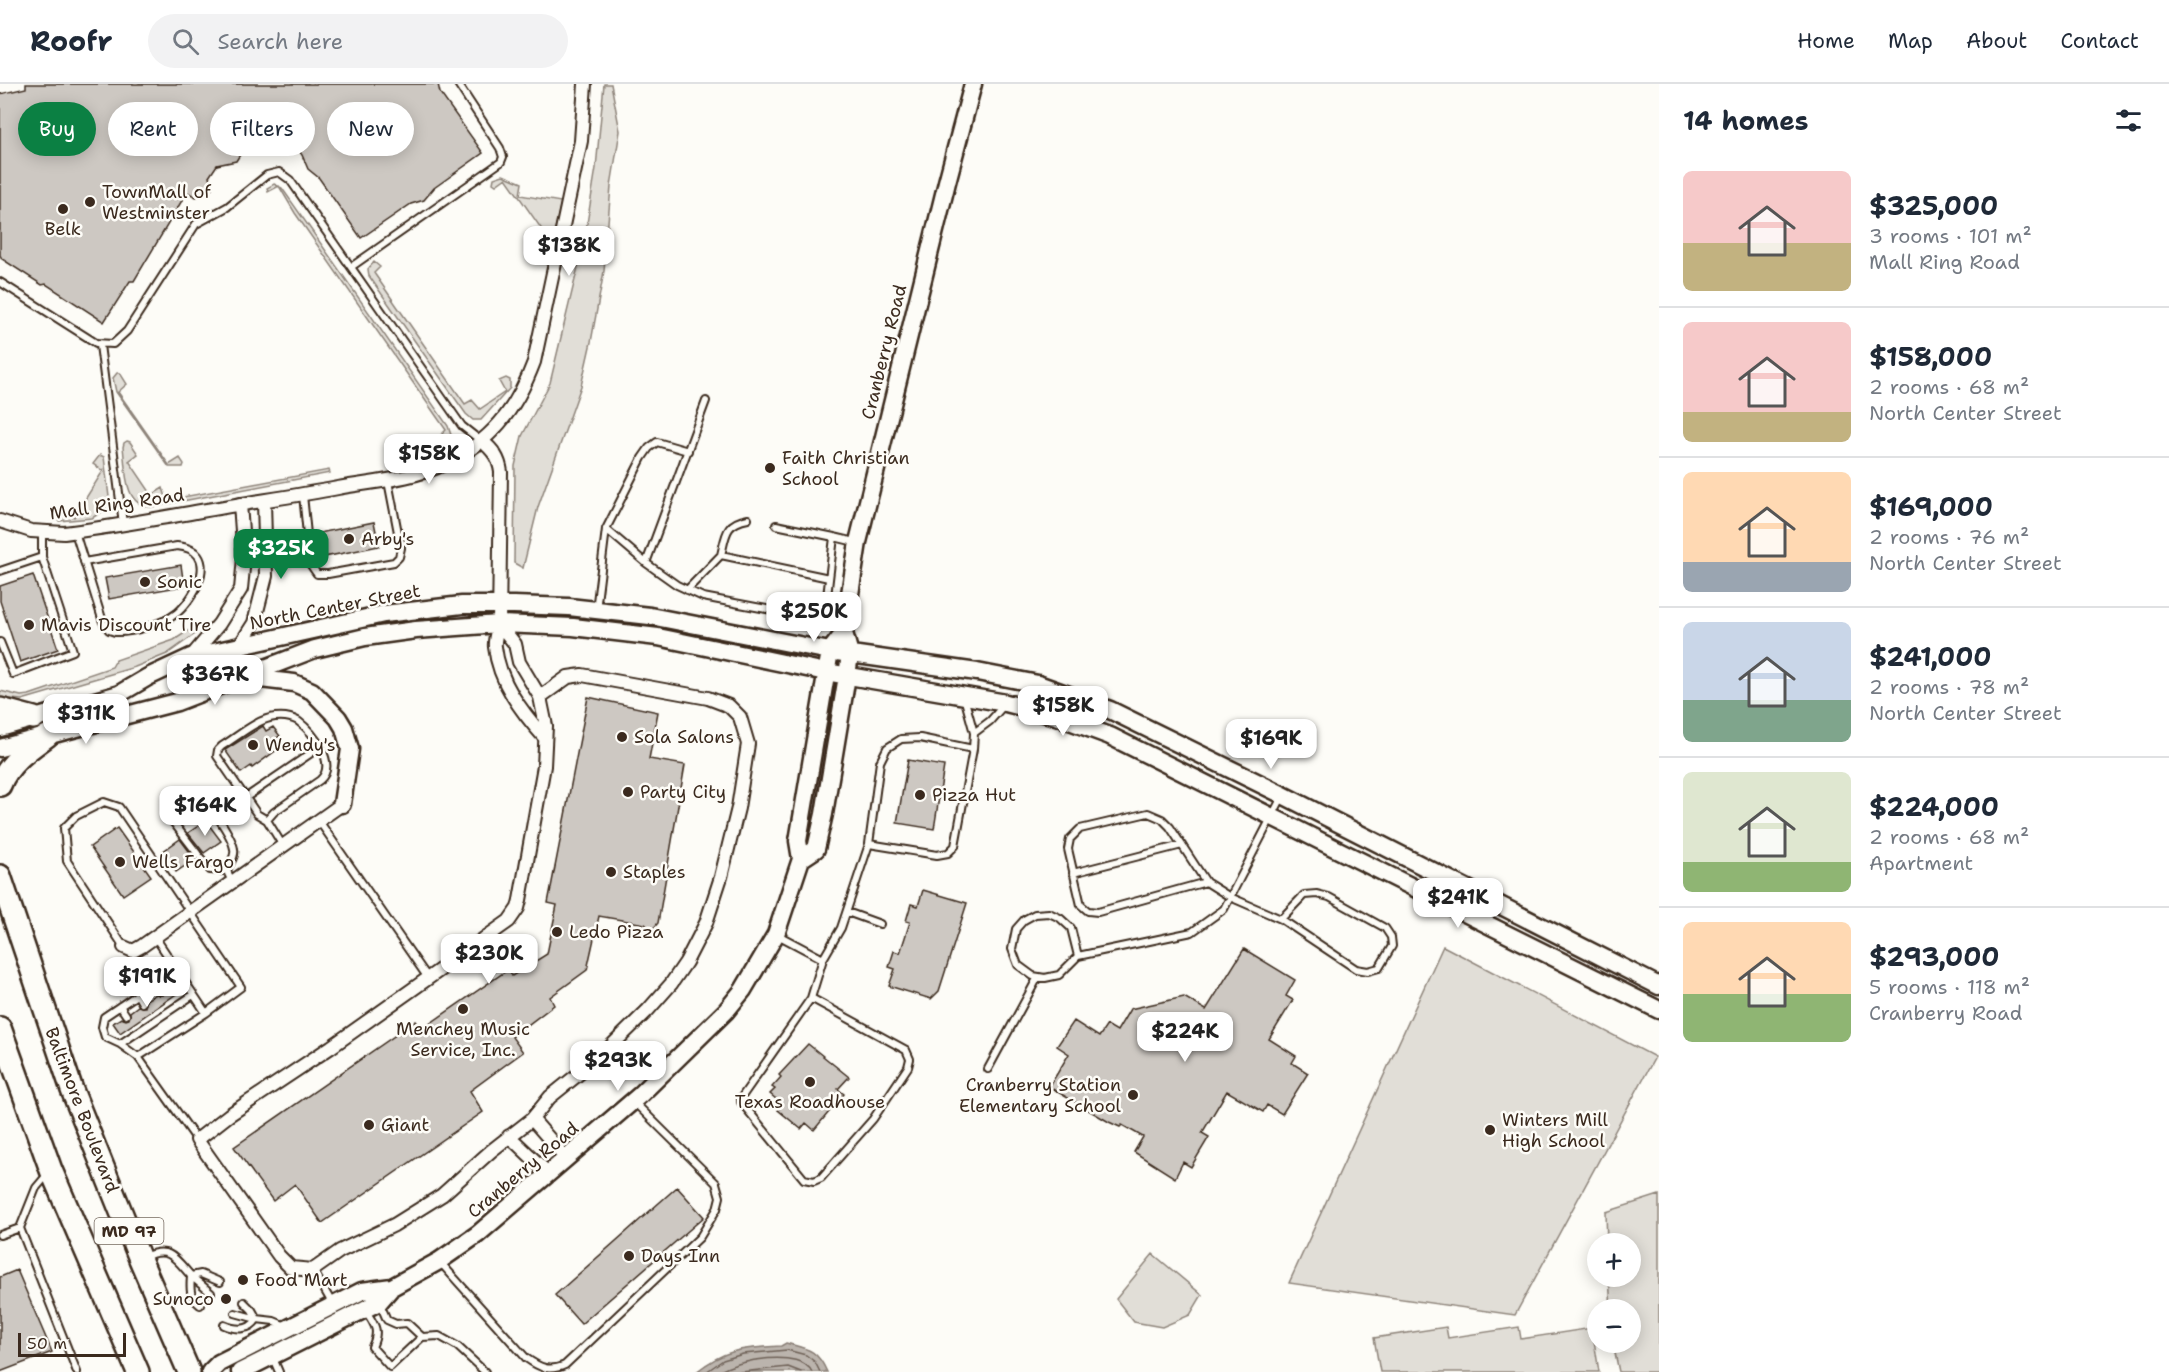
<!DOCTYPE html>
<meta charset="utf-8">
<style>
:root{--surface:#fff;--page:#f2f2f3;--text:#1f2937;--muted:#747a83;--line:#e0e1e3;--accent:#0b8043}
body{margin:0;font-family:"Shantell Sans",sans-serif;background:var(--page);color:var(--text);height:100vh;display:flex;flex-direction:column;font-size:22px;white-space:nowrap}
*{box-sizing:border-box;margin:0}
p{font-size:20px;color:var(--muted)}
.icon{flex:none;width:33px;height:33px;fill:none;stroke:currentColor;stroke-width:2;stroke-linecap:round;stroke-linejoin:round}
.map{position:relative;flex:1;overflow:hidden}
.sheet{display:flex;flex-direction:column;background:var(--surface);width:510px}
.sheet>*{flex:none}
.top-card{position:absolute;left:18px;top:18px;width:570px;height:54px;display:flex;gap:12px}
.controls{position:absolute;left:1587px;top:1149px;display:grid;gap:12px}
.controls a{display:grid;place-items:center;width:54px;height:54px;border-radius:50%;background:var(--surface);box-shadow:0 3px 15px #0003;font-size:30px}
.scale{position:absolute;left:18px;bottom:15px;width:108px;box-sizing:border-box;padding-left:6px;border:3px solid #3b2a1e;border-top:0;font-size:16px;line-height:21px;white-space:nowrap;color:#3b2a1e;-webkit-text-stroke:4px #fdfcf7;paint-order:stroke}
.price{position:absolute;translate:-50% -51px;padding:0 14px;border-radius:12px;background:#fff;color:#222;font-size:20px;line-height:39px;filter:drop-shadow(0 2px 3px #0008)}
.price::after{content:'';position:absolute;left:50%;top:36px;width:18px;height:14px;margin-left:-9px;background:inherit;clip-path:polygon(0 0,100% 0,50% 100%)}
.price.on{background:var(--accent);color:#fff}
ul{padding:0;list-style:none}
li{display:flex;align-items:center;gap:18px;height:150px;padding:0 24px}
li+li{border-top:2px solid var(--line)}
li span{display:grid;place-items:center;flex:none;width:168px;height:120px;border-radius:9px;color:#555}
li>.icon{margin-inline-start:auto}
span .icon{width:72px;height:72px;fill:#fffc;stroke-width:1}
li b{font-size:26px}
h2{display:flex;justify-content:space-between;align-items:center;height:72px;padding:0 24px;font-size:26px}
.pill{padding:0 21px;border-radius:27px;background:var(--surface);box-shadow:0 3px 15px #0003;font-size:21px;line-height:54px}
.pill.on{background:var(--accent);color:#fff}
header{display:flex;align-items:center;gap:36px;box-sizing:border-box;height:84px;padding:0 30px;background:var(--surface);border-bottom:2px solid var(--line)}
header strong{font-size:28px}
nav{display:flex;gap:33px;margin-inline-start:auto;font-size:21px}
.search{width:420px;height:54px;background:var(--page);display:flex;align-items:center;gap:15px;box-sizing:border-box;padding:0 21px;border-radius:33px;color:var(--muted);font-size:22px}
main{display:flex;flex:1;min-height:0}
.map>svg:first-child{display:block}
</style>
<header>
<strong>Roofr</strong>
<div class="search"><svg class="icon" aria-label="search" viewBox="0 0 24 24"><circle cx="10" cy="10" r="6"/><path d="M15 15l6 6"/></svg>Search here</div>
<nav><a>Home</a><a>Map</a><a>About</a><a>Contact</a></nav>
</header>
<main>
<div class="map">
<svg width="1659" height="1288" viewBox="0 0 1659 1288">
<rect width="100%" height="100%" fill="#fdfcf7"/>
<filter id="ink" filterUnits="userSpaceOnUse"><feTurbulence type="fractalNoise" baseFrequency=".0167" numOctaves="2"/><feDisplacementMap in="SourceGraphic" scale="12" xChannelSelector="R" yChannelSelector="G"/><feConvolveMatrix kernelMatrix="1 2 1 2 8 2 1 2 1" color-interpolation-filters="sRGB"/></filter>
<g filter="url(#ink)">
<path fill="#e1ded7" stroke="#8e847a" stroke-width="1.5" d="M604,0H611L620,47L611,102L604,187L591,258L581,302L538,423L523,484L514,479L515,382L522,352L550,299L584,158L596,84Z
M503,91L522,99L520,111L561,118L549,172L544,171L540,165L550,157L506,94L496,101L493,99L494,94Z
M274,100L282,104L448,342L451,351L446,361L439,353L446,346L295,129L279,102L268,108L267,104Z
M374,178L380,183L374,189L465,320L472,316L480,325L505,308L499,297L506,294L510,296V304L481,336H473L466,330L369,192L368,185Z
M117,289H120L127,300L118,308L169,381L180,374L184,380L183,383H169L116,308L113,294Z
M127,357L130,358L138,370L129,377L152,411L163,404L167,416L329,386L330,389L151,423C123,422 126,384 123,363L124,359Z
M100,371L104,373L109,413L105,426L92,434L59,437L58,435L63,427L74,433L103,387L93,380Z
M191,545L195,550L167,570L135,583L22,616L0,614V607L21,612L29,611L112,583L116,576L174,556Z
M1443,862L1655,973L1515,1231L1289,1199Z
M1659,1111V1288H1619L1613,1259L1630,1258V1226L1611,1225L1609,1193L1630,1192V1160L1607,1159L1606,1128Z
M1153,1170L1202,1211L1190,1231L1162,1243L1134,1238L1116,1215Z
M1446,1243L1448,1254L1519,1243L1521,1255L1592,1244L1599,1288H1380L1374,1254Z"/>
<path fill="#bbb4ad" stroke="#887d74" stroke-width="1.5" d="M786,1259C808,1265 817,1265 827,1288H696C726,1264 744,1264 781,1262Z"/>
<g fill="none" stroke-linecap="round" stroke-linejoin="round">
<path stroke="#6e6157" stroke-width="1.5" d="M706,1288L723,1276L743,1270L787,1266L806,1271L815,1278L820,1288
M719,1288C737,1276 801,1264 812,1288
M741,1288L788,1283L801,1288"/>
</g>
<path fill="#cdc8c2" stroke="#3b2a1e" stroke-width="1.5" d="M26,0H438L440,9L483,69L434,104L424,116L411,120L361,154L319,94L308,85L302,71L270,24L236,77L217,81L209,93L212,104L207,110L196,113L187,108L134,197H130L104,238L46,200L42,201L2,175L0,171V10L26,4Z
M374,438L379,462L324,473L319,449Z
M181,481L184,502L109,515L105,494Z
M33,491L58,565L20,578L0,517V502Z
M588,613L658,628L649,675L685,681L658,839L652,846L645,840L599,832L587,886L550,913L554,921L512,953L523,968L470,1007L483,1028L322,1139L295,1100L273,1117L234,1063L416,937L422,945L509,885L512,892L547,870L557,821L548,819Z
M263,642L266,647L273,643L280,652L272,657L278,665L252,684L251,682L241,689L225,666Z
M908,676L944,682L934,745L897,739Z
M206,737L221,757L204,769L188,749Z
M117,744L151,792L123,811L90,763Z
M180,755L195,775L176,788L162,768Z
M923,806L967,819L939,907L931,915L889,902L895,885L889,883L894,867L900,869L910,838L906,837L911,820L918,822Z
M1244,865L1295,896L1286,912L1293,916L1269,955L1296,972L1292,979L1308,989L1282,1030L1267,1021L1263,1028L1227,1007L1202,1049L1209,1053L1191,1083L1183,1078L1175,1094L1134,1068L1143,1053L1122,1041L1120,1043L1109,1038L1049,1003L1069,970L1057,962L1074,937L1099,953L1107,941L1117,947L1130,925L1184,913L1206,926Z
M172,898L179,908L120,949L113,939L121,934L126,936L129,935L130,928L138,922L145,923L146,916L156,910L163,911L165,908L164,904Z
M808,960L849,993L838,1005L844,1010L814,1046L806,1039L801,1045L778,1026L782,1020L770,1010L775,1005L772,1003L781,993L779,991Z
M677,1103L704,1133L581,1240L555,1211Z
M17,1186L52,1268L0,1288V1193Z"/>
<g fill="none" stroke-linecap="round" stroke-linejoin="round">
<g stroke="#3b2a1e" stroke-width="10">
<path id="lane" d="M351,183L501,78L503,73L500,64L458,0
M0,198L96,259L113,260L127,247L196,140L227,123L267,91L279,88L290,96L462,342L481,357
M100,261L123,440
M706,317L646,479L677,501L703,513L809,533L818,531L826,521L834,453L855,458
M303,411L310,480L317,490H328L394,478L399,473L401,464L388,397
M776,441L834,453
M606,445L646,479
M75,448L103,538L109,546L115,548C132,549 163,540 177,529C198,511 220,466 177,462L84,478
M721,471C726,451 725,439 748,435
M0,487L42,473
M687,506L721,471L829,494
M596,526L606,445L642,374L649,364L657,358L688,367
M0,558L13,590L73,567L42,473V448
M964,613L974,649L990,637L1005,620
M245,714L320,663
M267,736L274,728L320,696C338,680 313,648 298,637C291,633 283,632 275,633C257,635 237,653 222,662L218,666L217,672L257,730L267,736L283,762
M319,737L428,894
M869,760L880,678L887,664L901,655L920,654L973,665
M227,787L210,786L173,738L170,720C178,715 186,711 196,712C208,714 232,753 234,765C236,773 229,779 227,787L232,798
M1073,789L1182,761
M1206,798L1098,828L1088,827L1081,821L1068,765L1070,755L1080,745L1148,729L1162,735L1170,743L1206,798L1230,813L1281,835L1356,885L1368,887L1379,884L1392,862L1391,853L1385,844L1329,813L1317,810L1304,811L1281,835
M847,828L880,840
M776,850L823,875
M155,853L206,929
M124,863L67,777L64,744L76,732L104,718L119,723L241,903L206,929L138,973
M1078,872L1071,844L1060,834L1049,829L1035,830L1024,836L1016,845L1012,865L1018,881L1033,892L1045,894L1059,891L1078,872L1192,848L1224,825L1283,711
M175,885L104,933L102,943L105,953L120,960L138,973L197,1056
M154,899L160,907
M137,910L142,919
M811,914L906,966L910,975L908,983L873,1035L821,1094L814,1097L804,1095L741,1018V1014L811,914L823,875L841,844L869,760L937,771L948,769L955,762L973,665L974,649
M120,922L126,931
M120,960L193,911
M988,985L1038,893
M47,1091L36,1104L20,1144L77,1288
M0,1151L20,1144
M144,1173C169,1161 175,1174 191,1192L201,1190L220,1198
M440,1178L526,1274C540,1284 549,1288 565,1281L700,1153L717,1125L720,1113L716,1099L634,1018
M313,1186L332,1219
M191,1192C190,1205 189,1212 200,1221
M191,1192L211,1209
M244,1218L252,1226L257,1235L274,1237L286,1242
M365,1226C375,1241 380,1246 372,1263L390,1283L422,1253L407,1239L396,1240L387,1236L380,1220
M235,1229L257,1235
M224,1241C236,1246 250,1247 257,1235
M422,1253L439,1252L457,1262L485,1288
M272,1272L279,1288"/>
</g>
<g stroke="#3b2a1e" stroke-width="16">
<path id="street" d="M482,357C493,366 499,374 501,388L499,540C497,547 494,556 495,563C499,598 521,627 544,653
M0,437L31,447L64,449C106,444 148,436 190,429C239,420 289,413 338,404C371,398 414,395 444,380C491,358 516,326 534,278L581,57L585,0
M499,540L515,560L519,578L540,613L546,642L544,682L520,816L518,824L509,837L331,963L229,1031L197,1056L279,1172L291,1184L313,1186L340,1167L394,1141L442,1111L491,1067L532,1035L550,1013L601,972L648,926L671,900L686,878L706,839L721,793L738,724L748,660L740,633L729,622L708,614L582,591L568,593L540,613
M240,561L254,539L266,492L264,417
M191,573L219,540L241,505L244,474L240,420
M124,863L133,867L142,862L342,720
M532,1035L566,1074
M509,1052L549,1090"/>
</g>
<g stroke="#3b2a1e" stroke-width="21">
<path id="secondary" d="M243,593L294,599L312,607L338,634L344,644L350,665L342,720
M186,610L239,563
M0,644L119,610L148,593L191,573L384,530L462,521H514L569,523L650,532L830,567L977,588L1038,600L1110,626L1283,711L1659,902
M0,664L177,618L315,565L365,553L416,546L499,540L573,543L658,553L826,588L1006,619L1056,632L1110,652L1659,926
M801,775L816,765L824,730L847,592L850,570L844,549L858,458L947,98L973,0
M210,1288L219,1279L362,1207L392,1203
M240,1288L379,1218L392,1203L439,1177L478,1150L640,1011L726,927L743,906L776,850L801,775L798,757L830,567L844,549"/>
</g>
<g stroke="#3b2a1e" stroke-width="26">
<path id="highway" d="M0,625L34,634
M0,701C8,679 29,665 47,652
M0,792L72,1006L140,1175L189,1288
M0,944L51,1086L138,1288"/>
</g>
<use href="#lane" stroke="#fdfcf7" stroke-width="6"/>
<use href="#street" stroke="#fdfcf7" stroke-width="12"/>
<use href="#secondary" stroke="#fdfcf7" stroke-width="16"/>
<use href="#highway" stroke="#fdfcf7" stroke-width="21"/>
</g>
</g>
<g fill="#3b2a1e" stroke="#fdfcf7" stroke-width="2">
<circle cx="90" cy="118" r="6"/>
<circle cx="63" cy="125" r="6"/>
<circle cx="770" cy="384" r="6"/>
<circle cx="349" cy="455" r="6"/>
<circle cx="145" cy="498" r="6"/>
<circle cx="29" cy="541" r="6"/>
<circle cx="622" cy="653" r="6"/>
<circle cx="253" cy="661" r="6"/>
<circle cx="628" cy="708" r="6"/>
<circle cx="920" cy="711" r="6"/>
<circle cx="120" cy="778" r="6"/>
<circle cx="611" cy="788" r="6"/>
<circle cx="557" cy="848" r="6"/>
<circle cx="463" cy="925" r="6"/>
<circle cx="810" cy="998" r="6"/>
<circle cx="1133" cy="1011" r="6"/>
<circle cx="369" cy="1041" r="6"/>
<circle cx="1490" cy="1046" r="6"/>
<circle cx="629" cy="1172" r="6"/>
<circle cx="243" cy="1196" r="6"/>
<circle cx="226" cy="1215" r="6"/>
</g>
<g text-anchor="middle" stroke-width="5" stroke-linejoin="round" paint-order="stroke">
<rect fill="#fdfcf7" stroke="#75695f" stroke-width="1.5" x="94.5" y="1134" width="69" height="26" rx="4.5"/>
<g font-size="16" font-weight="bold" fill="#3b2a1e">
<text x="129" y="1153">MD 97</text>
</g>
<g font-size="18" fill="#3b2a1e" stroke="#fdfcf7" text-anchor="start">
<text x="102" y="114">TownMall of<tspan x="102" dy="21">Westminster</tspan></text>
<text x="63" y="151" text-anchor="middle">Belk</text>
<text x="782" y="380">Faith Christian<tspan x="782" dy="21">School</tspan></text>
<text x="361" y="461">Arby's</text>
<text x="157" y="504">Sonic</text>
<text x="41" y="547">Mavis Discount Tire</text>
<text x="634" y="659">Sola Salons</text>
<text x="265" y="667">Wendy's</text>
<text x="640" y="714">Party City</text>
<text x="932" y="717">Pizza Hut</text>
<text x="132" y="784">Wells Fargo</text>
<text x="623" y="794">Staples</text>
<text x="569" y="854">Ledo Pizza</text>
<text x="463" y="951" text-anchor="middle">Menchey Music<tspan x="463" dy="21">Service, Inc.</tspan></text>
<text x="1121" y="1007" text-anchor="end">Cranberry Station<tspan x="1121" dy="21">Elementary School</tspan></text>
<text x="810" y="1024" text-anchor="middle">Texas Roadhouse</text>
<text x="1502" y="1042">Winters Mill<tspan x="1502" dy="21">High School</tspan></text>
<text x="381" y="1047">Giant</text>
<text x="641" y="1178">Days Inn</text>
<text x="255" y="1202">Food Mart</text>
<text x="214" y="1221" text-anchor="end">Sunoco</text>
</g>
<g font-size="18" fill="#3b2a1e" stroke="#fdfcf7">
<text transform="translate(884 268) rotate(-76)" y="6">Cranberry Road</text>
<text transform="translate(117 420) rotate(-8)" y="6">Mall Ring Road</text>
<text transform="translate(335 523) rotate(-11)" y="6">North Center Street</text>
<text transform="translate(82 1026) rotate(69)" y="6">Baltimore Boulevard</text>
<text transform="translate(523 1086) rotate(-40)" y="6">Cranberry Road</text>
</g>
</g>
</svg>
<div class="controls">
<a>+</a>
<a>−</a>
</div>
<div class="scale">50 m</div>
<b class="price" style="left:569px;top:193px">$138K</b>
<b class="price" style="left:429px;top:401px">$158K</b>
<b class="price on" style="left:281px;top:496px">$325K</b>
<b class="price" style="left:814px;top:559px">$250K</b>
<b class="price" style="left:215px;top:622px">$367K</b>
<b class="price" style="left:1063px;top:653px">$158K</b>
<b class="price" style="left:86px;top:661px">$311K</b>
<b class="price" style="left:1271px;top:686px">$169K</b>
<b class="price" style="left:205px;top:753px">$164K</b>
<b class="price" style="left:1458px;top:845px">$241K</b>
<b class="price" style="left:489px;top:901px">$230K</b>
<b class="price" style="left:147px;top:924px">$191K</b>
<b class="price" style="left:1185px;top:979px">$224K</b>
<b class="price" style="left:618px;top:1008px">$293K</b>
<div class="top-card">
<a class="pill on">Buy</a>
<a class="pill">Rent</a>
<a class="pill">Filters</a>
<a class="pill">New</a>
</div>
</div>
<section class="sheet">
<h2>14 homes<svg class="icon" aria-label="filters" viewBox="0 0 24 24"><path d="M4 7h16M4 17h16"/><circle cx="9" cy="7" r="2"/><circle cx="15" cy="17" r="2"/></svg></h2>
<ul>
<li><span style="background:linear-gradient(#f6c9c9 60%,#c2b280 0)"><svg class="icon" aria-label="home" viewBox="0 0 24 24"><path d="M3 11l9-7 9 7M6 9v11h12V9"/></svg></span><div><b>$325,000</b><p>3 rooms · 101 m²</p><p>Mall Ring Road</p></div></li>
<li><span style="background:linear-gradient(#f6c9c9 75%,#c2b280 0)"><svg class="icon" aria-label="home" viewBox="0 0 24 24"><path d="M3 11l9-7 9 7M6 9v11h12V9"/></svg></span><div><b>$158,000</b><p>2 rooms · 68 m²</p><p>North Center Street</p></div></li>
<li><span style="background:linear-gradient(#ffd9b3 75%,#9aa5b1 0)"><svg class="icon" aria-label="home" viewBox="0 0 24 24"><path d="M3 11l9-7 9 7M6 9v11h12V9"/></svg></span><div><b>$169,000</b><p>2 rooms · 76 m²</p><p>North Center Street</p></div></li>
<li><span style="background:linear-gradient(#c9d6e8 65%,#7fa58c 0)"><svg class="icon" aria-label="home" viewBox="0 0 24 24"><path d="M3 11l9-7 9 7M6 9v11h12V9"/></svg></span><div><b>$241,000</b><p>2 rooms · 78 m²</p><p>North Center Street</p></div></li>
<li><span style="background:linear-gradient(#dfe7d0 75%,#8fb573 0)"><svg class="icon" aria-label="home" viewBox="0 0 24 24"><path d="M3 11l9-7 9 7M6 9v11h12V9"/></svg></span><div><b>$224,000</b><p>2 rooms · 68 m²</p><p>Apartment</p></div></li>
<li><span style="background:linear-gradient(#ffd9b3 60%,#8fb573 0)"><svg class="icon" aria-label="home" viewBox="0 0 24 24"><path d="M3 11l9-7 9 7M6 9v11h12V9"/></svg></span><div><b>$293,000</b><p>5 rooms · 118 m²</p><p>Cranberry Road</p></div></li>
</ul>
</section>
</main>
